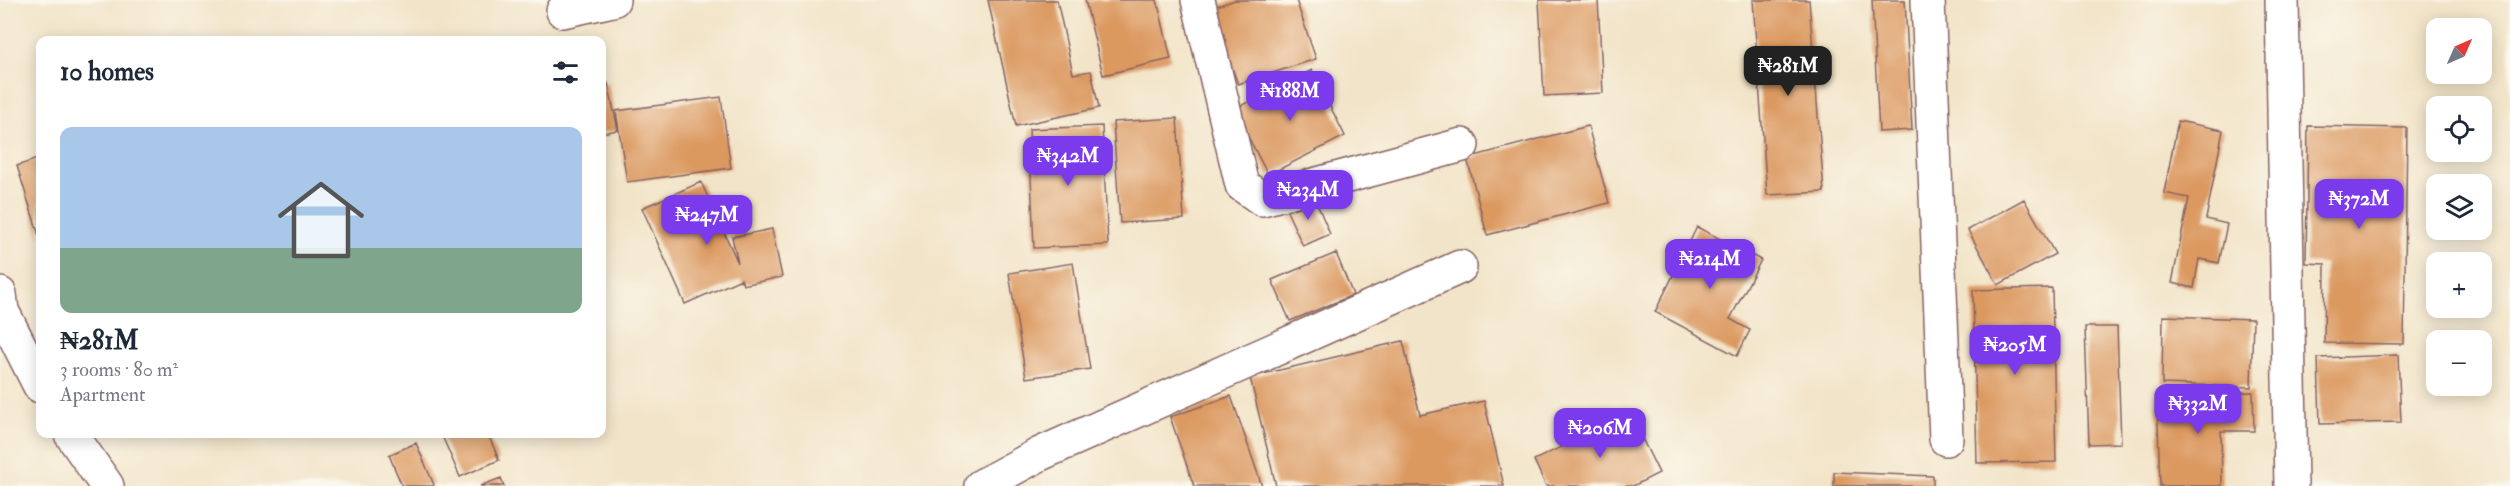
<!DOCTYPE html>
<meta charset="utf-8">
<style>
:root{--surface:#fff;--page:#f6f6f7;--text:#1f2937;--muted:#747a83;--accent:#7c3aed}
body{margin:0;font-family:"IM FELL Double Pica",serif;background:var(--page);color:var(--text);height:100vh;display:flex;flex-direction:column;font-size:22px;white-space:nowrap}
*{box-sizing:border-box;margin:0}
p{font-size:20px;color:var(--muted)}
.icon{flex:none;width:33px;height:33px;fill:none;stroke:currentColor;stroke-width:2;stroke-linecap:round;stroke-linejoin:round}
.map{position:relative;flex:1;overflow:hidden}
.panel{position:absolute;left:36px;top:36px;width:570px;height:402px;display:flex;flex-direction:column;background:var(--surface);border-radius:12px;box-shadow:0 3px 15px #0003}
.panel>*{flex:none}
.needle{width:39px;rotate:45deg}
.buttons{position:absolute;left:2426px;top:18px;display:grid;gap:12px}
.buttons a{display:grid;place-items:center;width:66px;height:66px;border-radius:12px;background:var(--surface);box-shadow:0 3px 15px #0003;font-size:30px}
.price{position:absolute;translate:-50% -51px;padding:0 14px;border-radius:12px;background:var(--accent);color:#fff;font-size:20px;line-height:39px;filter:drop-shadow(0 2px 3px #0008)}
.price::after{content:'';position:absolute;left:50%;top:36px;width:18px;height:14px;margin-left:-9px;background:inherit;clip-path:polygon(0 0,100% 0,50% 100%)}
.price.selected{background:#222;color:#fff}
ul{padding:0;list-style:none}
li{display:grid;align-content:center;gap:12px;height:318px;padding:0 24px}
li span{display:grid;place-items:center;height:186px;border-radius:12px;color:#555}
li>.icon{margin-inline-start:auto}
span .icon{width:108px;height:108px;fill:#fffc;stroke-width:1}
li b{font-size:26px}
h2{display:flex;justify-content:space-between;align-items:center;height:72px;padding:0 24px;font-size:26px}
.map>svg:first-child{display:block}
</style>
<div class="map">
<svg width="2510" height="486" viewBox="0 0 2510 486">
<rect width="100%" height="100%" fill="#fbf7ec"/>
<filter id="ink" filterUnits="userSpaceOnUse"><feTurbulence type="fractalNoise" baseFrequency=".0167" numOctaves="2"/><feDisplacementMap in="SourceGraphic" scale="12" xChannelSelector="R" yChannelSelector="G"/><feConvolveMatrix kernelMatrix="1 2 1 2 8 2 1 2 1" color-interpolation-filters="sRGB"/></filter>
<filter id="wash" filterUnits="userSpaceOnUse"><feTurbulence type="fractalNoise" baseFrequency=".008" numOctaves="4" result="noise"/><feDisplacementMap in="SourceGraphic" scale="24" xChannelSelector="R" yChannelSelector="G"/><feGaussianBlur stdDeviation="1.35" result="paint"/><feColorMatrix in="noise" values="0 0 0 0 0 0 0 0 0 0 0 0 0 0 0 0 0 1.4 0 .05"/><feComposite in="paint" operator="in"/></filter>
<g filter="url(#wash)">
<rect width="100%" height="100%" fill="#f2e4c8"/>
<g id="blocks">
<path fill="#db985e" d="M988,0H1057L1073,74L1091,71L1099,108L1016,126Z
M1085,0H1157L1171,59L1103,75Z
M1235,0H1296L1316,59L1238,84L1211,8Z
M1539,0H1598L1603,93L1544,96Z
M1753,0H1809L1824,192L1767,195Z
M1872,0H1905L1912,130L1879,132Z
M1312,70L1345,136L1268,175L1234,109Z
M608,83L618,130L602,133V84Z
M721,97L731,168L627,182L616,111Z
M1177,118L1184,219L1120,223L1113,122Z
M2178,121L2223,130L2206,219L2227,224L2219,263L2199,259L2194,288L2172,283L2189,198L2164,193Z
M1102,126L1108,245L1034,248L1029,129Z
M1588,126L1609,203L1487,235L1467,158Z
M2308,126L2407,128L2404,344L2324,343L2325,264L2306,263Z
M40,158V239L17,166Z
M701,182L738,263L732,237L772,229L782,277L743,285L741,279L685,304L642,208Z
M1314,197L1330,234L1303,246L1286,209Z
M2024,199L2055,254L1998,285L1968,230Z
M1697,227L1761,260L1730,319L1750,330L1737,356L1655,312Z
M1336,253L1353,295L1290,321L1272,280Z
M1073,263L1090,369L1026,378L1009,273Z
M2052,288L2056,462L1977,463L1973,290Z
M2163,316L2253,319L2251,387L2162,384Z
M2085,327H2117L2121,443L2089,444Z
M1403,341L1420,415L1484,401L1504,486H1276L1250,377Z
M2398,355L2401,422L2320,424L2318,358Z
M2253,392L2254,431H2221L2222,486H2160L2157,395Z
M1231,396L1262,486H1194L1170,417Z
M1630,414L1659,473L1633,486H1546L1534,460Z
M454,434H488L499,460L460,477L443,438Z
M416,443L434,485L432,486H402L389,455Z
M1834,472L1933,476V486H1834Z
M501,478L504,486H480Z"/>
</g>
</g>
<g filter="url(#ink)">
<use href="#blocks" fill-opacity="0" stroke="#856462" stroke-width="1.5"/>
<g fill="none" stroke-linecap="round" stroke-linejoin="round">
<g stroke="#856462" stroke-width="36">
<path id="minor" d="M1198,0L1242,185L1262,199L1462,145
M1928,0L1946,439
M2282,0L2291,486
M563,11L613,0
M0,294L2,311L40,386
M71,434L107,486
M981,486L1040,454L1460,267"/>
</g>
<use href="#minor" stroke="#fff" stroke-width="33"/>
</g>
</g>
</svg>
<div class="buttons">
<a><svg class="needle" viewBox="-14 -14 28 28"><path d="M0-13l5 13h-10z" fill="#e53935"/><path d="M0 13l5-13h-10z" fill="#747a83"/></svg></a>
<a><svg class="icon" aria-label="locate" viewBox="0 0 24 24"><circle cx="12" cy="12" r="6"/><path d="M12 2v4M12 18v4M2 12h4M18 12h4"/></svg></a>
<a><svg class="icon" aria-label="layers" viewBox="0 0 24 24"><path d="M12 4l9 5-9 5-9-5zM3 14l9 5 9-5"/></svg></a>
<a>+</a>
<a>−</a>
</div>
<b class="price selected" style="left:1788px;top:97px">₦281M</b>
<b class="price" style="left:1290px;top:122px">₦188M</b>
<b class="price" style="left:1068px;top:187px">₦342M</b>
<b class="price" style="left:1308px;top:221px">₦234M</b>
<b class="price" style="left:2359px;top:230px">₦372M</b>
<b class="price" style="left:707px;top:246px">₦247M</b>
<b class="price" style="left:1710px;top:290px">₦214M</b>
<b class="price" style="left:2015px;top:376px">₦205M</b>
<b class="price" style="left:2198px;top:435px">₦332M</b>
<b class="price" style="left:1600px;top:459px">₦206M</b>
<section class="panel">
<h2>10 homes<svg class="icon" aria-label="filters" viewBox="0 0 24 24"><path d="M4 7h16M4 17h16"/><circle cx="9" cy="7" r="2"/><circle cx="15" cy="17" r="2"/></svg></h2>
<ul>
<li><span style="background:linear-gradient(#a9c7e8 65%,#7fa58c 0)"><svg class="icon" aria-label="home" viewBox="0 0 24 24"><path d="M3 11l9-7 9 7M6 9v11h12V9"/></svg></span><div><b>₦281M</b><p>3 rooms · 80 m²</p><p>Apartment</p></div></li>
</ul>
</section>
</div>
